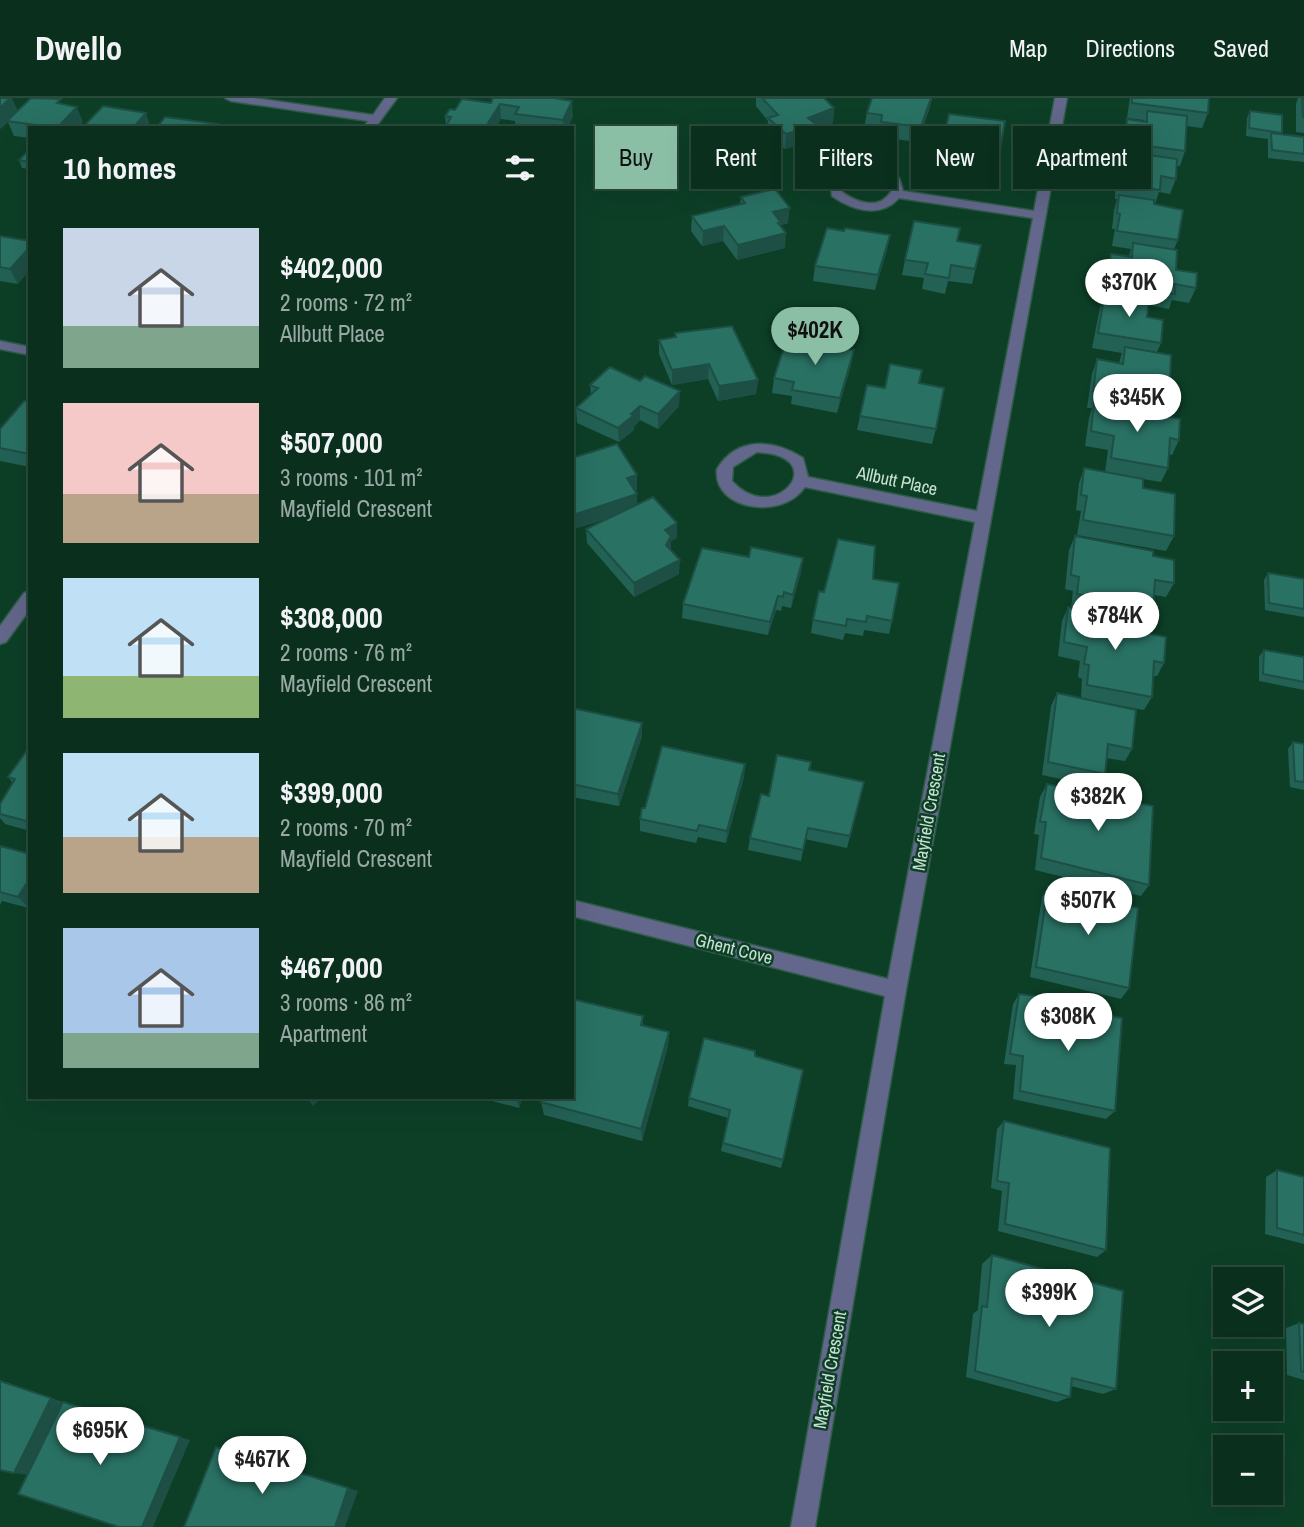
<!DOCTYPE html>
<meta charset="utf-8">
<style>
:root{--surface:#0a2f1d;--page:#183b2a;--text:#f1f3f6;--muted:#99a9a4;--line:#2a4a3b;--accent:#8abfa5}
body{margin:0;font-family:"Archivo Narrow",sans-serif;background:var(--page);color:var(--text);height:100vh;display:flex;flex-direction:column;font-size:26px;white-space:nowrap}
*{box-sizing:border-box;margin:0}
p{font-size:23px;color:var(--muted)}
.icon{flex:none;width:38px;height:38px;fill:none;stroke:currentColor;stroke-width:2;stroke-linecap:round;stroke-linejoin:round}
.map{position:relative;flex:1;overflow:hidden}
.panel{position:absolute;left:28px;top:28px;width:546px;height:973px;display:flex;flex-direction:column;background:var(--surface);border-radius:0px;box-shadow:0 7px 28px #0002,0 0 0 2px var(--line)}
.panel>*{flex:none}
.hud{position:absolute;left:595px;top:28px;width:604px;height:63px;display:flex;gap:14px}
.tools{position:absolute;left:1213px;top:1169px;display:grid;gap:14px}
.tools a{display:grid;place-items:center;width:70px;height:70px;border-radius:0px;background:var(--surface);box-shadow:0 7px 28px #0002,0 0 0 2px var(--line);font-size:35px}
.price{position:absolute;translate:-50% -60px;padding:0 16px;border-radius:24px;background:#fff;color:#222;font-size:23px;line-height:46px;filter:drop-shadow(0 2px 4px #0008)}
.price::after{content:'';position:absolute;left:50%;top:42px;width:21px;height:16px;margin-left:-10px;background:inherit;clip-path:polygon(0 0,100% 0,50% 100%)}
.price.current{background:var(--accent);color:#111}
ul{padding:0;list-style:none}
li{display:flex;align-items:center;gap:21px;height:175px;padding:0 35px}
li span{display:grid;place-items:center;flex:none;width:196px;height:140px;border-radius:0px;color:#555}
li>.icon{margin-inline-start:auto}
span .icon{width:84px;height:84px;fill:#fffc;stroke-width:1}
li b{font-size:30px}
h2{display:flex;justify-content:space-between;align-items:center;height:84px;padding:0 35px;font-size:30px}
.pill{padding:0 24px;border-radius:0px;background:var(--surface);box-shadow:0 7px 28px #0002,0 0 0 2px var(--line);font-size:24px;line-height:63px}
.pill.current{background:var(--accent);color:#111}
header{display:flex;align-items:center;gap:42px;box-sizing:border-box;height:98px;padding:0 35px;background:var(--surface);border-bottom:2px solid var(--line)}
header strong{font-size:33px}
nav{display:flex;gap:38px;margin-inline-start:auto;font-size:24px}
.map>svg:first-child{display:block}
</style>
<header>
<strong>Dwello</strong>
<nav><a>Map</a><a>Directions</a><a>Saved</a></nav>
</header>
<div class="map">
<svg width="1304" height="1429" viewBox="0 0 1304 1429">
<rect width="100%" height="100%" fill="#0d3f27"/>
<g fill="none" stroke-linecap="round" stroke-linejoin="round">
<g stroke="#2f5c46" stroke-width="3">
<path id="street" d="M225,0H254L373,17L385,0H397L375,30H363L368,23L231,3Z
M1055,0H1067L906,892L815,1429H791L885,898L572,818V802L888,881L975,424L805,389C782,423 712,412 717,371C737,338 774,341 803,360L808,379L977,413L1033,120L899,100C880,121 852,112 832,98L830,82C850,64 878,67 899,80L903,93L1034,113ZM860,76L880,79L890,85L892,92C880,113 858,105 842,94V84ZM757,354C764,355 772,355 779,358C820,373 770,425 732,383L733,369Z
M0,243L30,249V257L0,251Z
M30,493V511L6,544L0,546V528L24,495Z"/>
</g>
<use href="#street" fill="#62678b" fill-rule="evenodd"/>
</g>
<path fill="#236155" d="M0,0L18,13L63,6L83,24L77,30H30V40L14,38L8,24L0,31Z
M756,0H824L834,10L833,25L816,31L815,42L785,51L776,43L775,57L767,80L763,79L759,88L701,80L702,65L775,42L767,35L768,23L756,8Z
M932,0L929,12L918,44L878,39L879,32L864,30L867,15Z
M1130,0H1209L1208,15L1202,30L1186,28L1185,53L1180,68H1176V81L1170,96L1159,94L1155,106L1178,142L1174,151L1176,172L1196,190L1189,205L1172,202L1169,211L1148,207L1147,219L1161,245L1157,254L1169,307L1164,318L1179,342L1172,357L1169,356L1168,370L1161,384L1143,381V390L1174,438L1166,453L1077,437L1081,413L1076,412L1079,385L1084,370L1105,374L1108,352L1085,348L1089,320L1092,310H1087L1092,276L1097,261L1119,265L1122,255L1092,250L1100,210L1104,199H1101L1106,171L1111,156L1129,158L1131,151L1112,148L1115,131H1112L1114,112L1117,101H1115L1116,68L1120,56L1122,36L1127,21L1144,23V22L1127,20Z
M1298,0H1304V35L1296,34V6Z
M491,5L573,18L567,30H516L515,23L501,21L446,27L445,18L455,12Z
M1250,13L1282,35L1281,36L1304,39V64L1268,60V41L1246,38L1247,20Z
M949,16L1000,52L997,67L977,65V67L939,62Z
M30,51V71L22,70L19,62Z
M741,99L788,125L781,127L785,150L737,162L723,143L702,148L691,133L692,118L740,106Z
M0,138L18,186L0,183Z
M957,143L981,147L972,186L948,183L945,196L922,191L924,180L902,177L905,162Z
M887,152L875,192L813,183L815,168Z
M675,235L758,282L756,296L718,303L708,281L672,287L659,256V242L675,239Z
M851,267L837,315L791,306L792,298L772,295L774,280Z
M919,285L936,331L932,346L857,332L860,318L885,290Z
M590,287L679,308L658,331L640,322L634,329V332L619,344L577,325L576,310L591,297Z
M30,304V369L0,363V331Z
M572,360L637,377V392H635L637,406L677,440L671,443V452L679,476L634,499L587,445L586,431L612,419L574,431L572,428Z
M1075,438L1153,458L1174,485L1166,499L1154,497L1153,510L1146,524L1071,509L1073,493L1065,491L1069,452Z
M801,474L791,510L782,508L781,513L776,512L768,537L682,520L683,506Z
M1268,475L1304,481V519L1265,512L1264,482Z
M873,481L892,523L889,536L864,532L863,538L845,535L843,542L811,535L813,522Z
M1068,509L1117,529L1164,565L1157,578H1153L1152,599L1144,612L1081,600L1082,581L1078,579L1080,563L1058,558L1062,523Z
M1264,552L1304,559V592L1259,583V559Z
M1057,595L1132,651L1125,663L1106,660L1105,676L1098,689L1042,677L1051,608Z
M572,610L642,638L619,708L572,699Z
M1293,644L1304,646V692L1290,689L1288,651Z
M30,648V733L5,726L0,720V706L13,685L8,679Z
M745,666L744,679L726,745L698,739L696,745L640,733V721L645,710Z
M809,672L864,684L847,750L805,741L801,763L748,752L750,740L769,698Z
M1047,686L1149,787L1141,798L1035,772L1039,737L1034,736L1040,699Z
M0,748L29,810L2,803L0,807Z
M1048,788L1129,890L1121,901L1030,879L1042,799Z
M1019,896L1034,903L1115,1013L1106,1021L1013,1001L1016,967L1004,966L1013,906Z
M643,918V928L669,934L668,948L642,1043L544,1017L541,1004Z
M755,958L783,1062L781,1070L721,1053L728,1020L688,1008L689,1000Z
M477,999H523L519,1010Z
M1004,1023L1106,1152L1097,1159L998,1133L1002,1093L991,1090L997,1031Z
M1277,1072L1304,1079V1146L1265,1136L1266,1079Z
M992,1157L1116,1291L1103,1296L1071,1288L1070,1299L1057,1304L966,1279L973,1216L978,1212L982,1166Z
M1299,1225L1304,1226V1282L1287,1277L1286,1230Z"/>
<path fill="#1d4f45" d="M10,0H12L18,13L0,31V10Z
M932,0L929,12L918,44L921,29Z
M572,3L573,18L567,30H564L563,22Z
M500,6L501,21L496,30H485Z
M77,9L83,24L77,30H57Z
M834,10L833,25L816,31L815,42L785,51L786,36L808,20Z
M146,15L151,30H133Z
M776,42L775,57L767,80L768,65Z
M764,64L763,79L759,88L760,73Z
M790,110L788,125L781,127L780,137L786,135L785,150L737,162L738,147L773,114Z
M724,128L723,143L702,148L703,133Z
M890,137L887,152L875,192L878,177Z
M30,149V172L18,186L10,171Z
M854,252L851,267L837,315L840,300Z
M709,266L708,281L672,287V272Z
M758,282L756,296L718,303L719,288Z
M680,293L679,308L658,331V316Z
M640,308V322L634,329V332L619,344L618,330Z
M637,377V392L628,395L627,380Z
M637,396V410L574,431L573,417Z
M677,425V440L671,443V452L666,461L665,432Z
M803,460L801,474L791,510L793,497Z
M680,462L679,476L634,499V485Z
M778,498L776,512L768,537L770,524Z
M642,625V638L619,708L618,696Z
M745,666L744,679L726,745L727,733Z
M30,780V808L29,810L18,799Z
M669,934L668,948L642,1043L641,1031Z
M306,999H322L313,1008Z
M517,999H523L519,1010L517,1001Z
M0,1282L63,1304L28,1377L14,1375Z
M63,1304L190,1342L153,1429H142Z
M230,1353L358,1393L345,1429H335Z"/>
<path fill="#297163" stroke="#1d4f45" stroke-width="2" d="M0,0H10L0,10Z
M31,0L61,1L57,5L77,9L57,30L7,23Z
M493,0H554L572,3L563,22L515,16L519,9L500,6L485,30H445L451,19L445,18L450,11L455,12L462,1L491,5Z
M762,0H824L834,10L808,20L817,27L786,36L768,20L778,17Z
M872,0H931L921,29L881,24L882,17L867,15Z
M1132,0H1209L1208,15L1132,5Z
M1302,0H1304V19H1303Z
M103,8L146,15L133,30H82Z
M1147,13L1187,18L1185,53L1125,45L1127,21L1147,24Z
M1250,13L1282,17V35L1249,30Z
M949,16L1005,23L1000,52L981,50L980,52L942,47Z
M165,19L218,26L215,30H156Z
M714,33L776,42L768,65L764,64L760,73L702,65Z
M1271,35L1304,39V56L1272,52Z
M30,51V64L19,62Z
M1121,53L1177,61L1176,81L1161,78L1160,92L1120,86Z
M775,91L790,110L773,114L781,125H778L786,135L738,147L724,128L703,133L692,118L745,105L741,99Z
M1119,97L1154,102V106L1183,112L1178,142L1117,133L1120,116L1117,115Z
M914,123L960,130L957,143L981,147L975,171L951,167L949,180L925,176L928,165L905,162Z
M827,130L844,133L845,130L890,137L878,177L815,168Z
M0,138L30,143V149L10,171L0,169Z
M1133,145L1177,152L1176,172L1197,175L1196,190L1174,186L1175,196L1106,184L1111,156L1132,159Z
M1105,195L1149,202L1147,219L1163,222L1161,245L1098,235Z
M732,228L758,282L719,288L709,266L672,272L659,242L676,239L675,235Z
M787,240L854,252L840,300L792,292L794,284L774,280Z
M1125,249L1171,257L1169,307L1093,295L1097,261L1123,266Z
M890,266L922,272L919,285L944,290L936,331L860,318L867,287L885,290Z
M610,269L640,283L645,278L680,293L658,316L640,308L631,316L634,317L618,330L576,310L598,290L590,287Z
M24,303L30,304V356L0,350V331Z
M1094,305L1180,321L1179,342L1170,340L1168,370L1111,360L1114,338L1091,333Z
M617,346L637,377L627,380L637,396L573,417L572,360Z
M1084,370L1143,381V390L1175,396L1174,438L1083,422L1087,398L1081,397Z
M653,399L677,425L665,432L671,438L666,447L680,462L634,485L586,431Z
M1075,438L1153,453V458L1174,462V485L1155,482L1153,510L1077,496L1079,479L1071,477Z
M838,441L875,448L873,481L899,485L892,523L867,518L866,524L847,521L846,528L813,522L819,493L824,494Z
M751,449L803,460L793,497L784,494L783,499L778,498L770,524L683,506L702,450L749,459Z
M1268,475L1304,481V511L1269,505Z
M1068,509L1117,519V529L1166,539L1164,565L1154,563L1152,599L1087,587L1089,567L1084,566L1087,549L1064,544Z
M1264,552L1304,559V584L1263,576Z
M1057,595L1136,612L1132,651L1108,646L1105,676L1048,664Z
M572,610L642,625L618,696L572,686Z
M1293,644L1304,646V684L1295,683Z
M30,648V724L0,716V706L15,681L8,679Z
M662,648L745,666L727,733L699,727L697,733L640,721L642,710H645Z
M777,657L811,664L809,672L864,684L850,738L808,730L803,752L750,740L761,696L769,698Z
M1047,686L1153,708L1149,787L1041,760L1046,724H1040Z
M0,748L30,756V780L18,799L0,794Z
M1048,788L1138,810L1129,890L1036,869Z
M1019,896L1036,898L1034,903L1122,920L1115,1013L1020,993L1023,958L1010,956Z
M572,901L643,918L641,927L669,934L641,1031L541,1004L543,999H572Z
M704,940L755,953V958L803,972L783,1062L723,1045L730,1012L689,1000Z
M1004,1023L1110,1050L1106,1152L1005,1126L1009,1085L997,1083Z
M1277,1072L1304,1079V1137L1277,1130Z
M992,1157L1123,1193L1116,1291L1072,1280L1070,1299L975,1273L982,1208L987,1209Z
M1299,1225L1304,1226V1274L1301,1273Z
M0,1283L51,1300L14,1375L0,1372Z
M63,1304L180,1339L142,1429H119L18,1396Z
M216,1349L348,1390L335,1429H184Z"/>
<g text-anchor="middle" stroke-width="5" stroke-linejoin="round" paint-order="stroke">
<g font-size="18" fill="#c8e1d1" stroke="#0d3f27">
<text transform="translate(897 383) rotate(12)" y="6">Allbutt Place</text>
<text transform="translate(929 714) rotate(-80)" y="6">Mayfield Crescent</text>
<text transform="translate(734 851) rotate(14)" y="6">Ghent Cove</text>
<text transform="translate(830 1272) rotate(-80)" y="6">Mayfield Crescent</text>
</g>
</g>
</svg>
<div class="tools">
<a><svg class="icon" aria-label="layers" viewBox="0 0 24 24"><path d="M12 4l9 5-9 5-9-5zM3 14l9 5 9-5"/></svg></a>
<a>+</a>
<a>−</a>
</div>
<b class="price" style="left:1129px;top:221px">$370K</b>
<b class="price current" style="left:815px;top:269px">$402K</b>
<b class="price" style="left:1137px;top:336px">$345K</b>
<b class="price" style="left:1115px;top:554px">$784K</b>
<b class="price" style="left:1098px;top:735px">$382K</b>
<b class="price" style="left:1088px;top:839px">$507K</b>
<b class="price" style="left:1068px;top:955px">$308K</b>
<b class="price" style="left:1049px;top:1231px">$399K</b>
<b class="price" style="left:100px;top:1369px">$695K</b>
<b class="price" style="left:262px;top:1398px">$467K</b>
<div class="hud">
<a class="pill current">Buy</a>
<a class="pill">Rent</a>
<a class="pill">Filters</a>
<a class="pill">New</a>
<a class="pill">Apartment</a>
</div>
<section class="panel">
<h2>10 homes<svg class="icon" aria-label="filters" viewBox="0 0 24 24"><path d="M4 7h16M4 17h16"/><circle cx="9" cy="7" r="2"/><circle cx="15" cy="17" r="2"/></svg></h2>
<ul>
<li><span style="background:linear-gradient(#c9d6e8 70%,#7fa58c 0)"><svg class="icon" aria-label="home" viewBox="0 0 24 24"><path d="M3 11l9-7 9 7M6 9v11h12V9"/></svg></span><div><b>$402,000</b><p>2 rooms · 72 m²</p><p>Allbutt Place</p></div></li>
<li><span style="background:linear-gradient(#f6c9c9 65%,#b9a48a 0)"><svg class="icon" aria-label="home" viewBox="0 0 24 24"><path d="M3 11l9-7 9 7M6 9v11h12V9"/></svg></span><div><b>$507,000</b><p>3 rooms · 101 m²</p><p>Mayfield Crescent</p></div></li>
<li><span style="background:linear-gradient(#bfe0f5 70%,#8fb573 0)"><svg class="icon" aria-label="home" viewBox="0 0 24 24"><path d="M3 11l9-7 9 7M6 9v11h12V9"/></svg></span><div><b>$308,000</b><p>2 rooms · 76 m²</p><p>Mayfield Crescent</p></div></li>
<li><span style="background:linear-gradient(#bfe0f5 60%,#b9a48a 0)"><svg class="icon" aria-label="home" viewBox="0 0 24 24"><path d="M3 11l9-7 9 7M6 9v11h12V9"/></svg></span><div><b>$399,000</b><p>2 rooms · 70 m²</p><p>Mayfield Crescent</p></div></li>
<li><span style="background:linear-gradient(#a9c7e8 75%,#7fa58c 0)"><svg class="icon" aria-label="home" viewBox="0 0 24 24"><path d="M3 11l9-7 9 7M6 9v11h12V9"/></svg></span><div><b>$467,000</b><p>3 rooms · 86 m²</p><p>Apartment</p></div></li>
</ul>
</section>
</div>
